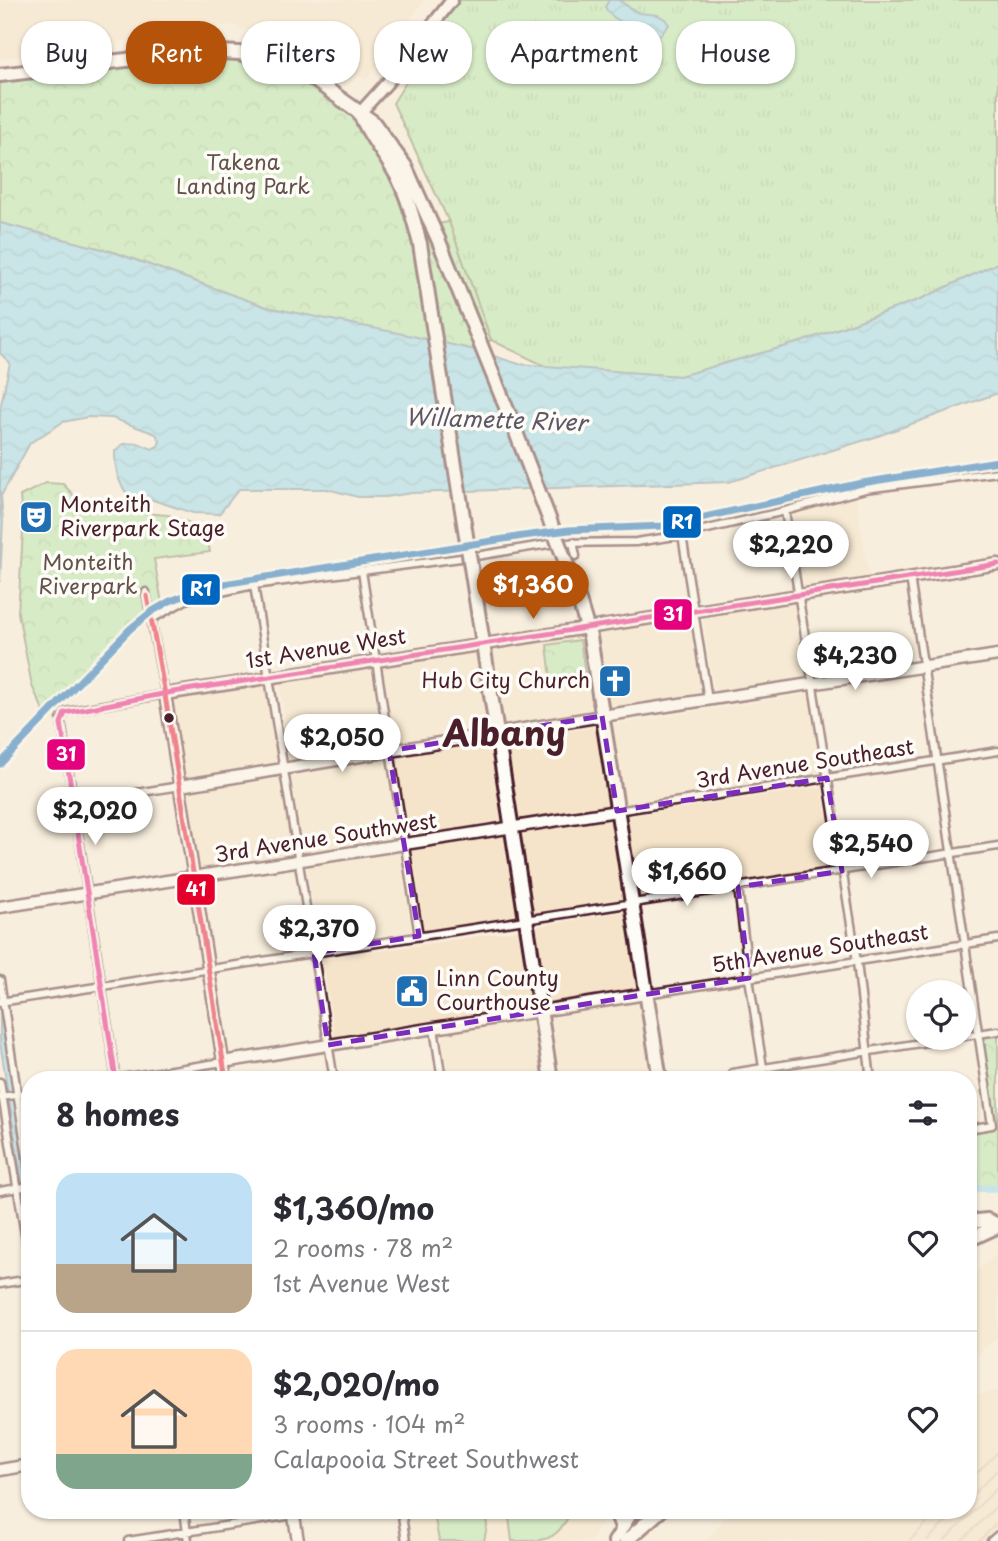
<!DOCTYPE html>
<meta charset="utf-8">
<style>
:root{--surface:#fff;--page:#f2f2f3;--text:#2b2b33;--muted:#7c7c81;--line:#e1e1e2;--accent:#b45309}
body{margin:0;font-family:"Playpen Sans",sans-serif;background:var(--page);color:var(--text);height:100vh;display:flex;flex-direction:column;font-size:26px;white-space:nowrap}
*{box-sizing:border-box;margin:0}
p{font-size:23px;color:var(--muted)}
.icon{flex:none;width:38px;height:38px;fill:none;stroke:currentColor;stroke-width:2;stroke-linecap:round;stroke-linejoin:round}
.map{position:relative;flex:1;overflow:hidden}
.side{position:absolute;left:21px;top:1071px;width:956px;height:448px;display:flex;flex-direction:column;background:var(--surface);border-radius:28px;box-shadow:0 2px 5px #0004}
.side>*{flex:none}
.top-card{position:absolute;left:21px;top:21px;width:957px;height:63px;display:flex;gap:14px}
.fabs{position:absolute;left:906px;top:980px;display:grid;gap:14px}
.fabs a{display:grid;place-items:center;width:70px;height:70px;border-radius:50%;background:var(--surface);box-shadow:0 2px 5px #0004;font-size:35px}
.price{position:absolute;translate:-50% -60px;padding:0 16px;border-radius:24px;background:#fff;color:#222;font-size:23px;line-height:46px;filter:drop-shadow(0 2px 4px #0008)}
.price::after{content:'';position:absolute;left:50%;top:42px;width:21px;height:16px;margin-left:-10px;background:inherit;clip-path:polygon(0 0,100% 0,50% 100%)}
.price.active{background:var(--accent);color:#fff}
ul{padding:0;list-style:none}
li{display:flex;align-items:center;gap:21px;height:175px;padding:0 35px}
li+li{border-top:2px solid var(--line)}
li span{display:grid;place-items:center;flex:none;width:196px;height:140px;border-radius:21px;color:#555}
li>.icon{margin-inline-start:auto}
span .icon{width:84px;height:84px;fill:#fffc;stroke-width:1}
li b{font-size:30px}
h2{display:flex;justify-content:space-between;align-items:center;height:84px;padding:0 35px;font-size:30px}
.tag{padding:0 24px;border-radius:28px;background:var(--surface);box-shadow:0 2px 5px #0004;font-size:24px;line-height:63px}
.tag.active{background:var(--accent);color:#fff}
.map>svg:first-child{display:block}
</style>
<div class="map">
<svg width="998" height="1541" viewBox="0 0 998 1541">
<defs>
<pattern id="industrial-furrows" width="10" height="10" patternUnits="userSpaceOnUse" patternTransform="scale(1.75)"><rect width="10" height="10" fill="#f5e4ca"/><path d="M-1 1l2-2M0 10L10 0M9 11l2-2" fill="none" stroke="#d4c3ae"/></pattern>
<pattern id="grass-tufts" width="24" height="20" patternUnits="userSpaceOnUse" patternTransform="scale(1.75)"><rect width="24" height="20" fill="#b0e7aa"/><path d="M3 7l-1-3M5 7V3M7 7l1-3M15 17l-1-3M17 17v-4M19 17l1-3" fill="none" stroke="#99c692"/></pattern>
<pattern id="forest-crowns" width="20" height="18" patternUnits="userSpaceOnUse" patternTransform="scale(1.75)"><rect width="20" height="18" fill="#b0e7aa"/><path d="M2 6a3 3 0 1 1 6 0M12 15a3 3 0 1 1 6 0" fill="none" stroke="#99c692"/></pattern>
<pattern id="water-waves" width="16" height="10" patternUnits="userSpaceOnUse" patternTransform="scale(1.75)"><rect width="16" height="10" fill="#91d9f3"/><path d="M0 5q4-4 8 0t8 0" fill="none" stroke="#7fbad0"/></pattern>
</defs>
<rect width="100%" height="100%" fill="#f8eedd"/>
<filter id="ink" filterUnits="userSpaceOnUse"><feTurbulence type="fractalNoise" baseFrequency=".0143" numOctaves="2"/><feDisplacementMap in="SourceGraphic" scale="14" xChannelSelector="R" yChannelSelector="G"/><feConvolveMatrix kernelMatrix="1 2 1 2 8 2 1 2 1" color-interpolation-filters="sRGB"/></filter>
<g filter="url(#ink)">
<path fill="#f5e4ca" d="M0,0H424L366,80L331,63L233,25L0,59Z
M856,495L869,576L807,586L804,584L792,511Z
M451,544L452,549L240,583L204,590L181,599L161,609L141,623L27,742L21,737L134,622L173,597L197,587L236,578Z
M793,602L806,679L803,681L715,694L703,617Z
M689,620L701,695L699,697L608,710L597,635L600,632Z
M581,635L584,637L596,711L594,713L503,728L491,650Z
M474,653L478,657L489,729L487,732L394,744L382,668Z
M365,669L370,671L372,677L382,746L294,763L289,762L280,683Z
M260,685L266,687L279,759L277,765L185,778L173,700L179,696L185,698Z
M808,694L820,768L819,773L628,804L622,801L611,725Z
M593,727L598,729L609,806L518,820L505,742Z
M487,743L493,747L504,819L501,824L408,838L396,758Z
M383,759L388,764L399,839L310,855H304L291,775Z
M279,776L282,780L294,853L292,858L201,871L187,795L189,791Z
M822,787L835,863L832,866L653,895L641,896L637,893L626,827V821L628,816Z
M610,819L613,821L618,853L624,895L622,899L530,914L519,834Z
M504,836L507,839L519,913L517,916L432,932L425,931L422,925L423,919L414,862L411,856L413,849Z
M399,851L402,857L411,931L320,945L307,866Z
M626,911L630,919L629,927L638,990L545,1005L533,927Z
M518,930L523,935L522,941L533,1002L527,1008L335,1037L323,964L325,959Z
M641,1002L645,1011L643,1019L652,1080H557L549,1018Z
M530,1020L536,1022L545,1080H448L442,1039L444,1034Z
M998,1252V1337L968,1362V1278Z
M998,1391V1450L983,1452L968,1469V1397Z
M408,1510H603L605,1521L590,1541H412Z
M732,1510H932L905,1541H706Z"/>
<path fill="url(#industrial-furrows)" d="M998,1450V1541H905L932,1510H968V1469L983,1452Z"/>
<path fill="url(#grass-tufts)" stroke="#7d836a" stroke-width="2" d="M457,0H998V263L921,299L801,342L680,376L547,367L491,340L449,222L393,103Z"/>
<path fill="url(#forest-crowns)" stroke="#7d836a" stroke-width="2" d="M181,52L282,64L330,90L367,134L415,228L449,222L491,340L475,350L266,307L114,252L0,223V75Z
M46,483L63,484L83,505L101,510L168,515L201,527L207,536L210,552L154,559L162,603L134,622L44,712L32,686L18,613L23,531L20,496Z
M580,640L585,672L551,678L547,645Z
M998,1031V1188L968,1189V1129L991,1125L977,1034Z"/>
<path fill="#b0e7aa" stroke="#7d836a" stroke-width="2" d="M461,1510H485L487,1526L484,1541H439L434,1514Z
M508,1510H572C556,1541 549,1541 512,1541Z"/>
<path fill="url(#water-waves)" stroke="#758fa3" stroke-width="2" d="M609,0H618L639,13L658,15L666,20L669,25L624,77L617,79L603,69C604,47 627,48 638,33L637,28C625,24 611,19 605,7Z
M0,223L113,252L266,307L403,334L475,350L519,364L680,376L801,342L921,299L998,263V393L872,438L729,482L412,493L385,497H358L327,489H239L219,514L193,513L153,500L128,495C117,481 115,469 115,451L123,444L138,443L152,449L158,446L160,441L156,434L112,418L88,417L63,422L30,443L1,496L3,521L0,582V409L10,363L0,353Z
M0,1007L30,1194V1235L0,1042Z"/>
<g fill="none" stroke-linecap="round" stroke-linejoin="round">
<path stroke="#91d9f3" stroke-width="7" d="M968,1189L998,1188"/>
<g stroke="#4a1f2b" stroke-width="11">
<path id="street" d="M785,511L857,962L871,1080
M682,535L708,700
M573,542L576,556
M362,571L419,936
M910,577L992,1125L968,1129
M254,585L334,1080
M152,619L188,599L254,585L476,556L555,543L636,542L682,535L785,511L865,489L998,472
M73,803L180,786
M617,811L998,751
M738,887L749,978L765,1080
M0,980L30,1177
M646,994L998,939
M0,1002L998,846
M434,1028L442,1080
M964,1036L998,1031
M732,1073L952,1038
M108,1080L223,1062
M116,1080L61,720L66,712L165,694L146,592
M0,1082L30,1265
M0,1097L30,1093
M0,1191L30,1186
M0,1284L30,1279
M184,1510L188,1541
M401,1510L406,1541
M128,1541L294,1515
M991,1541L998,1535"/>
</g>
<g stroke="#4a1f2b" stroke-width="15">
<path id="secondary" d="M180,786L602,716L998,655
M0,907L617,811
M223,1062L646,994
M226,1080L165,694L998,564
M0,1470L30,1465
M293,1510L298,1541"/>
</g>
<g stroke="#4a1f2b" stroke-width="16">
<path id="primary" d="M359,114L387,83L452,0
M614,1541L634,1510"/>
</g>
<g stroke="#4a1f2b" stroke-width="18">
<path id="highway" d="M0,75L202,51L239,53L282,64L313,79L373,122L405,166L438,239
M360,114C369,137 385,154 397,176C408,197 414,221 420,244
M573,581L590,637L660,1080
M479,618L551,1080
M968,1222L987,1220L998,1225
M968,1240L998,1226
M615,1510L622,1527
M626,1541L661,1510"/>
</g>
<use href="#street" stroke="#fdfcf7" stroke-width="6"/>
<use href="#secondary" stroke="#fdfcf7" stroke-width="10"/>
<use href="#primary" stroke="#fdfcf7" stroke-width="10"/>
<use href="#highway" stroke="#fdfcf7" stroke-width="12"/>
<g stroke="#4a1f2b" stroke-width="4.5">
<path id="rail" d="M0,764L130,629L151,612L170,601L211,586L523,536L569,530L663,526L862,483L998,461"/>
</g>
<use href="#rail" stroke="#fdfcf7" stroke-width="2" stroke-dasharray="5" stroke-linecap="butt"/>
<g stroke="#4a1f2b" stroke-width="18" stroke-linecap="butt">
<path id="highway-bridge" d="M438,239L512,422L573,581
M420,244L479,618"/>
</g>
<use href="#highway-bridge" stroke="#fdfcf7" stroke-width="12"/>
<g stroke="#fdfcf7" stroke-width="10">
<path id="bus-1" d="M147,596L164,689L226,1080"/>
</g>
<g stroke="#fdfcf7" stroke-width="10">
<path id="bus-2" d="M116,1080L61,723L65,713L173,692L998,564"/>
</g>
<use href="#bus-1" stroke="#e4002b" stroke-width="5"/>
<use href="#bus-2" stroke="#e5007d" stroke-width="5"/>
<g stroke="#fdfcf7" stroke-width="12">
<path id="rail-1" d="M0,764L130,629L151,612L170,601L211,586L523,536L569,530L663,526L862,483L998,461"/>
</g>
<use href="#rail-1" stroke="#0065bd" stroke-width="7"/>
</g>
</g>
<path d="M0 0H998V1541H0ZM602,716L617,811L827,778L842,871L738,887L749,978L328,1045L314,953L419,936L389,751Z" fill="#f8eedd" fill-opacity=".55" fill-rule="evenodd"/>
<path fill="none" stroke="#7b2cbf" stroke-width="5" stroke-dasharray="14 9" stroke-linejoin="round" d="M602,716L617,811L827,778L842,871L738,887L749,978L328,1045L314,953L419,936L389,751Z"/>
<defs>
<g id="theatre-square" transform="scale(1.75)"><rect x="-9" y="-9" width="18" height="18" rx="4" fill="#1f6fb2" stroke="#fdfcf7"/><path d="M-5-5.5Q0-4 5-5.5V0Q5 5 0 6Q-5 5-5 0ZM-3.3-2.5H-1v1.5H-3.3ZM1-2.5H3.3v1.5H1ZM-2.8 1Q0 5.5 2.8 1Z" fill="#fff"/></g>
<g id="church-square" transform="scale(1.75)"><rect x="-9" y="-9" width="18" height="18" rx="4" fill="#1f6fb2" stroke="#fdfcf7"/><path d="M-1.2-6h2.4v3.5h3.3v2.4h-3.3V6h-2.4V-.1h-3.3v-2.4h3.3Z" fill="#fff"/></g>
<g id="civic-square" transform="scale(1.75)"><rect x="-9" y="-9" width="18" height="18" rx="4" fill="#1f6fb2" stroke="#fdfcf7"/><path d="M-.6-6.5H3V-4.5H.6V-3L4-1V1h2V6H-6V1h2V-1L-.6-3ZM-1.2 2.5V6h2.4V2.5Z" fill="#fff"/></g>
</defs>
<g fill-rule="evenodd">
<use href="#theatre-square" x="36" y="517"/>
<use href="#church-square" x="615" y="681"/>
<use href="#civic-square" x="412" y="991"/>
</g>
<circle fill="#4a1f2b" stroke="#fdfcf7" stroke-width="2.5" cx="169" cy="718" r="6"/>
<g text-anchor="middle" stroke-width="7" stroke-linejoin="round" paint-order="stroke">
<g font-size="21" fill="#64514b" stroke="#fdfcf7">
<text x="243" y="170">Takena<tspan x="243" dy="24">Landing Park</tspan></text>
<text x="88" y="570">Monteith<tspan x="88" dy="24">Riverpark</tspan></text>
</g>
<g font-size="21" fill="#4a1f2b" stroke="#fdfcf7" text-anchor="start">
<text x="60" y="512">Monteith<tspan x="60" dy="24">Riverpark Stage</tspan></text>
<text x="590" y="688" text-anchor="end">Hub City Church</text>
<text x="436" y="986">Linn County<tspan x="436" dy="24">Courthouse</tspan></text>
</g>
<g font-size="21" fill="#4a1f2b" stroke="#fdfcf7">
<text transform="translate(326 649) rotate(-9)" y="7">1st Avenue West</text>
<text transform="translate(805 764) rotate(-9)" y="7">3rd Avenue Southeast</text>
<text transform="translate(326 838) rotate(-9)" y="7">3rd Avenue Southwest</text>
<text transform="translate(820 949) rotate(-9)" y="7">5th Avenue Southeast</text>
</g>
<g font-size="23" font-style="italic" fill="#5f5767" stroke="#fdfcf7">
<text transform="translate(496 420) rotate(2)" y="8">Willamette River</text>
</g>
<g font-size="35" font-weight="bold" fill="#4a1f2b" stroke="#fdfcf7">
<text x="504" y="746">Albany</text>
</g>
</g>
<g stroke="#fdfcf7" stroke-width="2.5">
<rect x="662" y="505" width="40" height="34" rx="7" fill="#0065bd"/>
<rect x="181" y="573" width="40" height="33" rx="7" fill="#0065bd"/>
<rect x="653" y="598" width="40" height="33" rx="7" fill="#e5007d"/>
<rect x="46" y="738" width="40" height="33" rx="7" fill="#e5007d"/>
<rect x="176" y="873" width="40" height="33" rx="7" fill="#e4002b"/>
</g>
<g font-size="19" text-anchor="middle" font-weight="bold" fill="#fff">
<text x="682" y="529">R1</text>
<text x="201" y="596">R1</text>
<text x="673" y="621">31</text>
<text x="66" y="761">31</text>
<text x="196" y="896">41</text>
</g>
</svg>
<div class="fabs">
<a><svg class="icon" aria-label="locate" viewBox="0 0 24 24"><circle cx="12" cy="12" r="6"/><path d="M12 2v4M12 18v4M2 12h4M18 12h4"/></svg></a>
</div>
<b class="price" style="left:791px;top:581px">$2,220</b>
<b class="price active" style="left:533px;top:621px">$1,360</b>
<b class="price" style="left:855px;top:692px">$4,230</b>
<b class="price" style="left:342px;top:774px">$2,050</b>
<b class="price" style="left:95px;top:847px">$2,020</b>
<b class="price" style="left:871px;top:880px">$2,540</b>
<b class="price" style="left:687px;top:908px">$1,660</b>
<b class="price" style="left:319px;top:965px">$2,370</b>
<div class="top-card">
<a class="tag">Buy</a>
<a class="tag active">Rent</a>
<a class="tag">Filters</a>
<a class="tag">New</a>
<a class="tag">Apartment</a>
<a class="tag">House</a>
</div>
<section class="side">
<h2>8 homes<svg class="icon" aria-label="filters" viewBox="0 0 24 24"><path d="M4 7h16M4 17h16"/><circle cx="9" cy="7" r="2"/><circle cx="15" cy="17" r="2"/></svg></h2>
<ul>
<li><span style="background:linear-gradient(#bfe0f5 65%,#b9a48a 0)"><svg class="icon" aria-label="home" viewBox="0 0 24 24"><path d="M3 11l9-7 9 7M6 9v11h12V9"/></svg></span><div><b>$1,360/mo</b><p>2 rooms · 78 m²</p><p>1st Avenue West</p></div><svg class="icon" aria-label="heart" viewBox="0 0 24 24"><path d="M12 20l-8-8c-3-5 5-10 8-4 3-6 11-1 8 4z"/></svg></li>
<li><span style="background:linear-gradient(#ffd9b3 75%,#7fa58c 0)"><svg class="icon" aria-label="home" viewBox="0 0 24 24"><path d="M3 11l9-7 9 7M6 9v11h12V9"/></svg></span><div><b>$2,020/mo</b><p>3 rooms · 104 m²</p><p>Calapooia Street Southwest</p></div><svg class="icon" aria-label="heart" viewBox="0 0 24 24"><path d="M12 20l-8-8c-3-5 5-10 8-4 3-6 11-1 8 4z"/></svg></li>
</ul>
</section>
</div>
